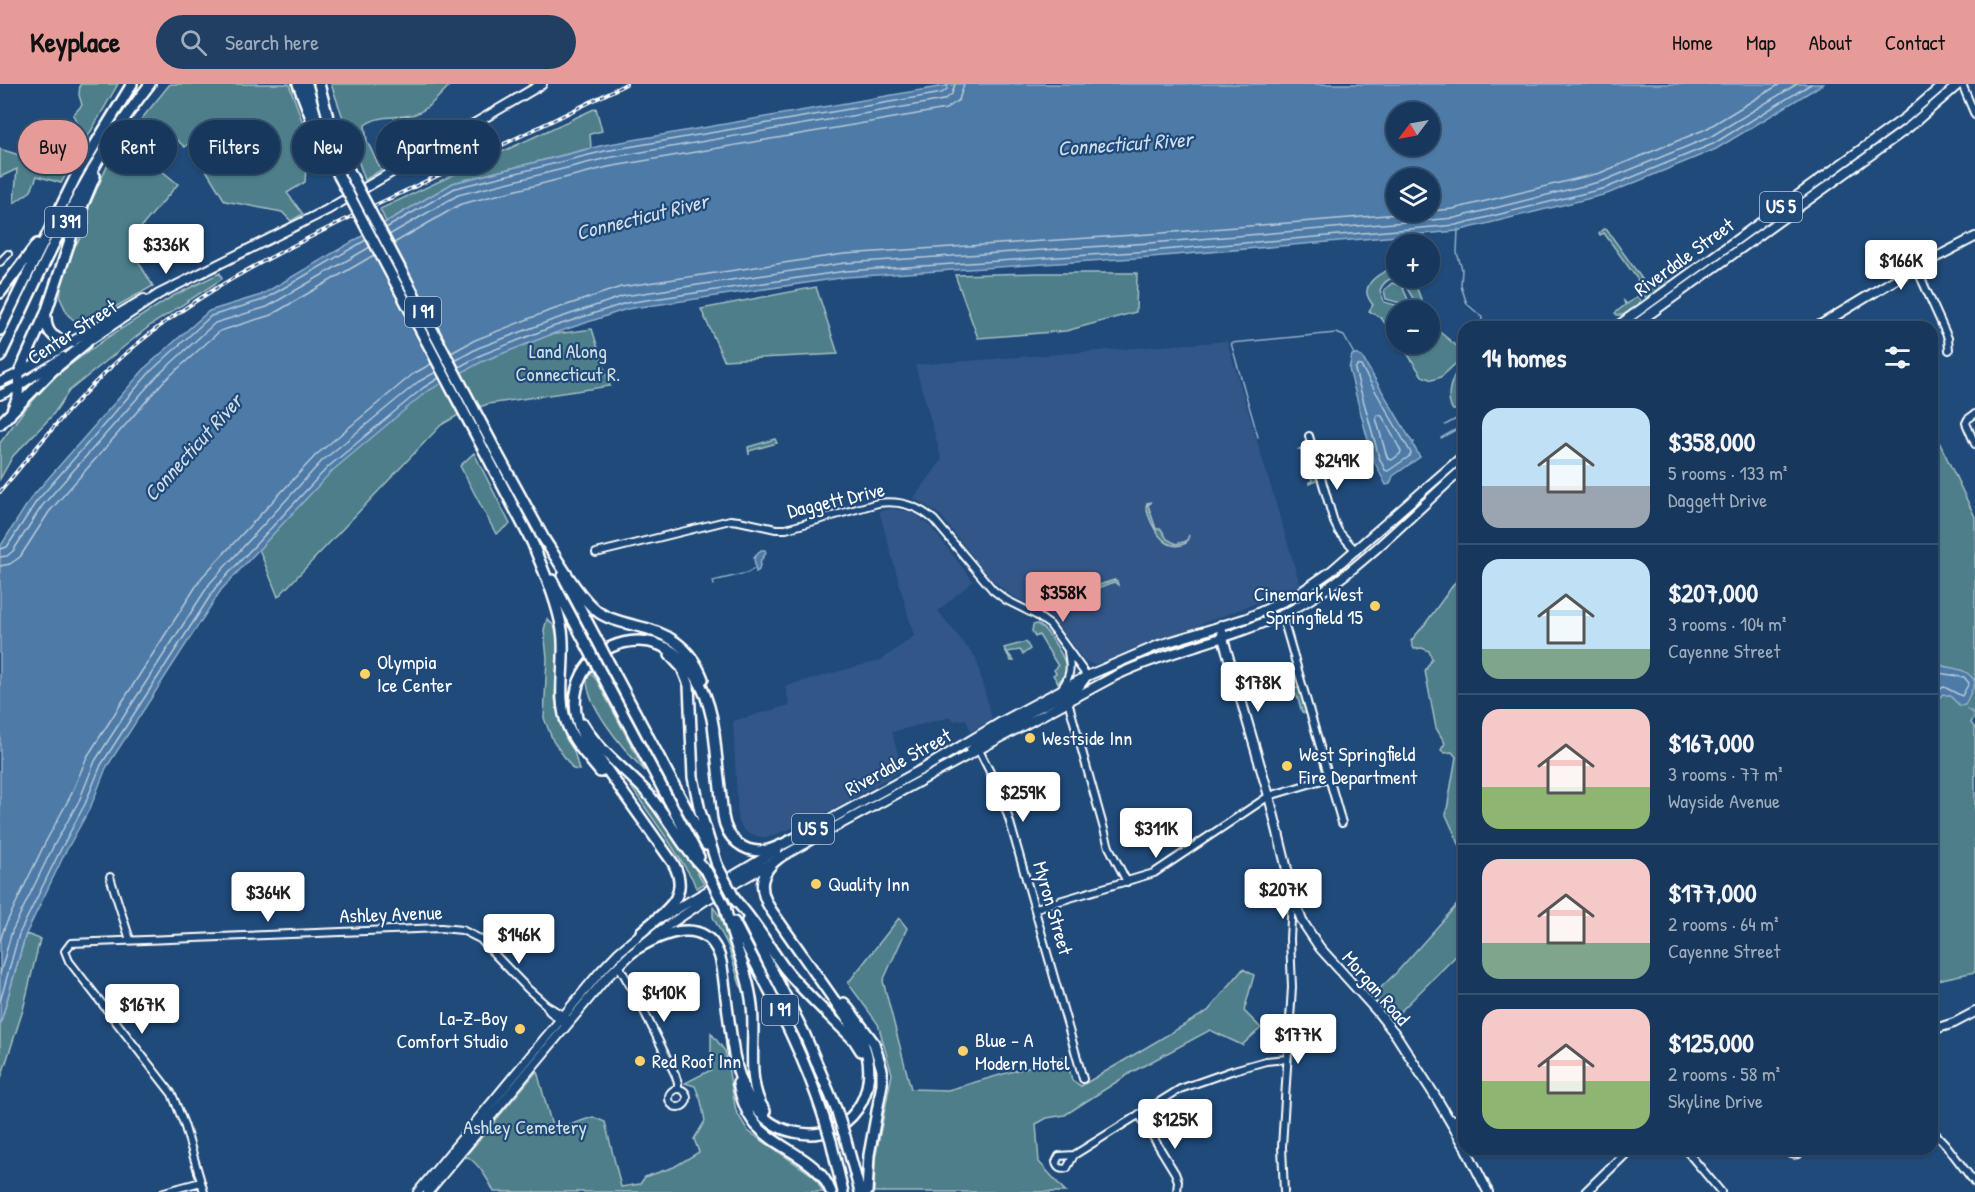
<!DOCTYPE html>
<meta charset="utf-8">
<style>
:root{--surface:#17385c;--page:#203f62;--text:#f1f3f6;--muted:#9eacbb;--line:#365272;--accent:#e69b98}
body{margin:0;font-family:"Patrick Hand",sans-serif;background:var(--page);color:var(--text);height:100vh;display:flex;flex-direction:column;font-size:22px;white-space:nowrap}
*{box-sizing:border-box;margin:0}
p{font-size:20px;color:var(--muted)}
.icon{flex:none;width:33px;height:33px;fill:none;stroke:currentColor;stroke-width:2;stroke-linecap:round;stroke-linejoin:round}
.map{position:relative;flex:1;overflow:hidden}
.details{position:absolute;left:1458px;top:237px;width:480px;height:834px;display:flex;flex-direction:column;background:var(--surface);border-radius:18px;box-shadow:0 2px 4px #0004,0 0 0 2px var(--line)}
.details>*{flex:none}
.guide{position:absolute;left:18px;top:36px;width:570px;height:54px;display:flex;gap:12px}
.needle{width:39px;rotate:238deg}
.controls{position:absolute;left:1386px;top:18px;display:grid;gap:12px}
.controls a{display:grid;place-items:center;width:54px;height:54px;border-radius:50%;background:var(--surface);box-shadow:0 2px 4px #0004,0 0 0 2px var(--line);font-size:30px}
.price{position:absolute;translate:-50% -51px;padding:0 14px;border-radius:6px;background:#fff;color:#222;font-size:20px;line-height:39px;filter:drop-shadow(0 2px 3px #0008)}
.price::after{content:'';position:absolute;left:50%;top:36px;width:18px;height:14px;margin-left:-9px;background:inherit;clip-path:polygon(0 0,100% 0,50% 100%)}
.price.selected{background:var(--accent);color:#111}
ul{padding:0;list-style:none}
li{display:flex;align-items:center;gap:18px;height:150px;padding:0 24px}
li+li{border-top:2px solid var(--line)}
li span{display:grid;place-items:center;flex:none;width:168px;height:120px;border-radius:18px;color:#555}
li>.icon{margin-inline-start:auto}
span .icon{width:72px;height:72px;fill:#fffc;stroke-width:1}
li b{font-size:26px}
h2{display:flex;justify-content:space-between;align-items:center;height:72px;padding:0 24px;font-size:26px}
.chip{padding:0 21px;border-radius:27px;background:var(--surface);box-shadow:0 2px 4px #0004,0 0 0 2px var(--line);font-size:21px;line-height:54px}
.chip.selected{background:var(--accent);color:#111}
header{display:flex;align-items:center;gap:36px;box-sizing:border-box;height:84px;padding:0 30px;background:var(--accent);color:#111}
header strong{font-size:28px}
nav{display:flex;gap:33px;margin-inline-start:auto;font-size:21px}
.search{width:420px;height:54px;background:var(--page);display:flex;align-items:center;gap:15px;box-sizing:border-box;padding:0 21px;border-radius:33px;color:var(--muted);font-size:22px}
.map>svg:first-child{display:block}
</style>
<header>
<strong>Keyplace</strong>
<div class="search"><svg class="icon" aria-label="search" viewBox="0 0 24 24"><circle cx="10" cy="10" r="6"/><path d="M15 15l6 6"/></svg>Search here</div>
<nav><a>Home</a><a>Map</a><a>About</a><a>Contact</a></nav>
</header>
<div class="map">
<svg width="1975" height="1108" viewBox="0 0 1975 1108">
<rect width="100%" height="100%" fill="#1f4a7a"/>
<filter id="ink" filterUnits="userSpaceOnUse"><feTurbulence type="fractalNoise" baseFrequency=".0167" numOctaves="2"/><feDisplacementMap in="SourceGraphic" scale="12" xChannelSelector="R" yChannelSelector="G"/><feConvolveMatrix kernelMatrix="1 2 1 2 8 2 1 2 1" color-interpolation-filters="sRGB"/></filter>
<g filter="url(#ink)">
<path fill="#325787" d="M1227,257L1300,500L1272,513L1094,581L1083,576L1051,532L1009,510L988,492L940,431L914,414L942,376L915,281Z
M892,425L906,427L918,432L931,443L973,497L938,527L976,574L992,635L971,648L966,635L954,637L951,633L892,648L902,686L814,736L766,754L749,750L743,745L738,736L733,637L790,621L785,602L881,576L914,552L879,427Z"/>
<path fill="#4d7e89" stroke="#a6bec4" stroke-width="1.5" d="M80,0H118L61,99L37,92L31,107L14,119L17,85L0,93V65L38,77L44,64L58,72L63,58L77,38L73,31L82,21L79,11Z
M170,0H289L308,53L305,98L287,109L303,130L291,137L282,128L225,117L206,86L218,71L202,46L185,63L167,48L147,67L151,78L178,100L142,142L138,177L153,202L81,242L68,231L60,214L62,196L71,168L89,141V123L108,80L126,54Z
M331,0H451C441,10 428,26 415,30C398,35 380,30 365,41L367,57L381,86L365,96Z
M596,24L602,47L590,50L591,64L453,99L386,138L380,125Z
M1603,145L1607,146L1642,195L1637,200L1636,199L1638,196L1604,149L1600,151L1599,149Z
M1396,184V194H1413L1425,226H1420L1402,196C1392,191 1384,197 1380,206L1384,218L1414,226H1396V253L1381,234L1369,227L1373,221C1370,217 1366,212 1367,207C1368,194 1386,186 1396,184Z
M220,189L222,195L151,241L69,307L52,332L13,372L0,395V359L22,329L54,293L108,253L173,212Z
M1038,189H1137L1136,228L1066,247L978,254L955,191Z
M1666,192L1669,198L1648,213H1645L1642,209Z
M1392,199L1402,202L1411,222L1386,215L1384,206Z
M816,203L838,270L724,276L701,225Z
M1638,212L1640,215L1639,220L1623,231H1617L1615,229L1625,221L1624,217L1627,220Z
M1430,240L1464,268V272L1441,293L1432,296L1422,292L1401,260H1430Z
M592,245L610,302L488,320L460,330L441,341L278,513L259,465L406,302L483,277L549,251Z
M1464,280V348L1458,326H1453C1444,314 1452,288 1464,280Z
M1932,343L1975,433V630L1971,639L1975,644V888L1932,897Z
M775,355L777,359L749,367V371L748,363Z
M1307,362L1318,396L1309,400V398L1312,397L1308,381L1304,382L1307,379L1303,366L1299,365Z
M474,369L510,440L496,450L460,382Z
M1152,418L1148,421L1156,445H1161L1167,455L1176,460L1187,457L1189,451L1186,459C1164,471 1150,439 1146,423L1147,419Z
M1464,486V771L1446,731L1456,673L1452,668L1445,669L1441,666L1445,659L1436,644L1425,587L1432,575L1429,567L1422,564L1414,565L1411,557L1425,540Z
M1114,496L1117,497L1118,501L1114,498L1076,512L1077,516H1074L1073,512L1075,509Z
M547,535L554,542L559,557L555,614L559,635L566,655L574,667L579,686L573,685L553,657L544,634L547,574L544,546Z
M1037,540C1049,546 1066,575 1067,587L1058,599L1053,591L1056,589L1054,586L1058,582L1039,551L1035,553L1032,547L1033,541Z
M1026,558L1030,565L1023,570L1020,566L1007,568L1014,577H1011L1004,564Z
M589,588L596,595L645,687C628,670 577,613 589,588Z
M1296,603L1300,606L1307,627L1306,630L1302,628L1297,612L1293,608Z
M622,690C655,723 682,759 704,800L696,804L692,794L670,759Z
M1464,813V864L1392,936L1372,912L1396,889Z
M713,823C732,846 741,880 745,908L740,901L728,862L713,833Z
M899,834L907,844L883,897L911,1005L948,1006L1066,972L1072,996L1081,1002L1208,927L1243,885L1254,891L1244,927L1261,944L1242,961L1210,946L1132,988L1065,1031L1047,1034L1036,1040L1039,1078L1066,1108H874L875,1075L892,990L878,940L848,899Z
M26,850L40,855L23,926L0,997V941Z
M711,949L725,967L736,1027L748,1047L815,1093L823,1108H494C489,1096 479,1081 468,1073L464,1074L537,987L553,1046L593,1033L605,1038L621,1103L640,1100L645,1093L674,1083L699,1068L694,1055L705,1037L701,1017L695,1002L685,999L711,986Z"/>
<path fill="#4d7aa6" stroke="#94afca" stroke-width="1.5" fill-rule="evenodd" d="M956,0H1823L1716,65L1607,110L1457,147L1151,173L847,193L627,225L555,249L483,277L426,308L332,387L221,506L106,684L91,722L65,769L25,852L0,941V463L31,414L147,282L209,227L261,211L453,99L604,61ZM1396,28H1430V62H1396ZM1396,94H1430V128H1396Z
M1355,270L1362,273L1412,358H1414L1413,361L1420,373L1393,392L1390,400L1386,401L1373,375L1349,285L1352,271Z
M761,466H765L766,469L761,476L759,486L756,488L754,474Z
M1939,581C1953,585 1970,584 1975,599L1965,621L1960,622L1950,612L1943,610L1938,615L1932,630V582Z"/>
<path fill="#1f4a7a" d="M382,136L463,291L442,303L361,149Z"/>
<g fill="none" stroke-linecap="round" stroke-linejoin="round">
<path stroke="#b8cadb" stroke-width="1.5" d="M1430,127L1453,125L1600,89L1706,45L1780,0
M386,144L455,104L605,67L942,9L947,5V0
M389,151L458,111L607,74L944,16L952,10L955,0
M394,159L461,120L608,83L946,25L959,16L964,0
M451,269L475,256L546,228L621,203L844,170L1150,150L1423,128
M455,277L478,264L550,237L624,212L845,179L1150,159L1455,134L1603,97L1710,53L1797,0
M1357,281L1361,282L1411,369L1410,372L1388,387L1385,386L1379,373L1355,286Z
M459,283L481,271L552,243L626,219L846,187L1151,167L1456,141L1606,104L1713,60L1811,0
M1378,331L1382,332L1401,367L1400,370L1392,376L1388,375L1386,370L1376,334Z
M0,465L7,463L36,418L151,287L211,232L263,216L366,156
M0,473L7,472L13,467L42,422L157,292L215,239L267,223L370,163
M0,482L10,480L20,473L49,428L163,298L220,247L271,231L374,171
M1932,588L1964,593L1969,599L1962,612L1944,603L1938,606L1932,613
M0,857L5,842L45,759L70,713L87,673L202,493L316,371L413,290L431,280
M0,890L12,847L53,763L79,717L95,677L210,499L322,377L418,298L436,288
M0,918L19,850L60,767L85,720L101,681L216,503L328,383L423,304L439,294"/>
<path stroke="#94afca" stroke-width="1.5" d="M1458,145L1457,169L1462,185L1461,202L1467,220L1482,233L1481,243
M1464,301L1458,311L1464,337
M1445,341L1460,333L1461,330
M1258,353L1231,259L1336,249L1344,252L1354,270
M1441,354L1464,341
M714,501L713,497L747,489L755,484
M1464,534L1459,538C1461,560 1455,588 1464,608
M1967,625L1975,630
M1464,656V658"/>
<g stroke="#fff" stroke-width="10">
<path id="minor" d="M1962,0L1975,31
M0,178L8,170
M1916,183L1948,254L1949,266
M1975,330L1968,335L1966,339L1975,360
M1309,352L1334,438L1339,448L1356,467
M596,469L730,436L739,437L776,445H786L878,419C899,416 918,422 934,436L993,506L1006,516L1036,531L1050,541L1087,592
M1282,531L1342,739
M1061,605C1071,592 1071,584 1068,568
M1068,617L1109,763L1127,798
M979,666L1000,708L1009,735L1083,995
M110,793L130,856
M1036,824L1154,789L1269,712L1329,694
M619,882L641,921L675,990L678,999V1005
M546,921L549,927L563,939
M669 1014a9 9 0 1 1 18 0a9 9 0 1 1-18 0Z
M1139,1030L1175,1089L1178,1097L1177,1108
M1932,1046L1946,1061L1975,1099
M1685,1065L1721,1108
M1787,1065C1791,1073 1799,1072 1803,1065
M1074,1071L1059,1072L1056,1078C1057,1084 1061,1086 1067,1084L1074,1071L1180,1005L1234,986L1266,977L1286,975
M164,1108L201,1098
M204,1108L184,1040L172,1010L69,877L65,867L71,859L441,844L462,846L480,855L528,905L546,921L566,933
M1284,1108L1282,1063L1292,903L1290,855L1292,815"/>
</g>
<g stroke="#fff" stroke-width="12">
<path id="major" d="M1616,243L1906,33L1944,0
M1632,243L1908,44L1959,0
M1817,243L1906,189L1975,153
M81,262L159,210L327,126L542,0
M0,298L19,289L144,215
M0,311L17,303L63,273
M1221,541L1223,554L1269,712L1295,818L1302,837L1320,864L1376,926L1396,951L1437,1015L1464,1061
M971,666L978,660L1036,625L1078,604L1086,593
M800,752L926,683L1003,637L1087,592L1159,561L1247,534L1295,512L1330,488L1464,371
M663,833L777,766
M1932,946L1954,939L1975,928
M1450,1035L1464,1038
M1466,1065L1488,1108
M418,1108L599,889L619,868L646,845
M428,1108L606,894L630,871L661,846L706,816L811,756L1115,592C1169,566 1229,556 1283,530C1348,500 1410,431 1464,384
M1586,1108L1630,1065"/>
</g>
<g stroke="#fff" stroke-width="14">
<path id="highway" d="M298,0L311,34
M307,0L319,44L339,92
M319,0L330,41L349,87
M0,209L37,160
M46,233C46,251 56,256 73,258
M0,246L76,92L132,0
M0,273C45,180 85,82 150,0
M10,331L18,313L19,289L46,229L79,130L95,92
M0,340L52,287L86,259
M497,369L543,453
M488,374L534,462
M540,449C555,471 578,513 598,528C608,535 621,538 633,541C666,548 690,561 703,595
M532,458C543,486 557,516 562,546C567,577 555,613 568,643C575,660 589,674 600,688
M563,492L597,556
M552,496L588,564
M670,571L682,584L689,601L693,693L700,727L717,781
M610,581L706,761
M601,589L699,773
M583,640C598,667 629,688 649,711C670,736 684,766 707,788
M713,640L723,732C726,754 744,771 768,766C780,763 792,755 804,750
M736,817C755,837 768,862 785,885C806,911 830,932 854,956L861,967
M725,823C732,857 748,886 752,922C756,955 745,999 765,1027
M747,837L804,949L836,1025
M734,838C767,902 802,964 824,1034
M641,848C664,828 692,813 673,779L583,652C540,557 692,500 714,646
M638,864C662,850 702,832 718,868C723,879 723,893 725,905C727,924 730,944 733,964
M844,919L874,959L882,986V1000L869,1071L867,1108
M732,959C736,986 745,1016 765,1034C774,1042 783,1046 794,1048C850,1061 884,1005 862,956L771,826C757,804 760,788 780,773
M738,999C741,1014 746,1029 756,1041C779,1067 818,1073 831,1108
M845,1053L860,1108
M831,1057L843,1108"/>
</g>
<use href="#minor" stroke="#1f4a7a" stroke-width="6"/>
<use href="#major" stroke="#1f4a7a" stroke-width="8"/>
<use href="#highway" stroke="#1f4a7a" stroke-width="9"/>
<g stroke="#fff" stroke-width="4">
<path id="rail" d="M0,408C44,354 87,300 142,256C206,204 283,166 357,130C447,87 538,45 626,0"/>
</g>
<use href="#rail" stroke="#1f4a7a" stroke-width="1.5" stroke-dasharray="4.5" stroke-linecap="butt"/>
<g stroke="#fff" stroke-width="14" stroke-linecap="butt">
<path id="highway-bridge" d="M349,87L497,369
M339,92L488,374
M597,556L610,581
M588,564L601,589
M717,781L736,817
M707,788L725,823
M836,1025L845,1053
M824,1034L831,1057"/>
</g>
<use href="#highway-bridge" stroke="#1f4a7a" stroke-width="9"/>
</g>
</g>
<g fill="#ffd166" stroke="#1f4a7a" stroke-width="2">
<circle cx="1375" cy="522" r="6"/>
<circle cx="365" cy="590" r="6"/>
<circle cx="1030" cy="654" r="6"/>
<circle cx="1287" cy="682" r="6"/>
<circle cx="816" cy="800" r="6"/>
<circle cx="520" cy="945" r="6"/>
<circle cx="963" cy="967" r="6"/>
<circle cx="640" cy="977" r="6"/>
</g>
<g text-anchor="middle" stroke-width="4.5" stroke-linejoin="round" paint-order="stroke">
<g fill="#1f4a7a" stroke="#bcc9d7" stroke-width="1.5">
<rect x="1760" y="108" width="42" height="30" rx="4.5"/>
<rect x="45" y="123" width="42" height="30" rx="4.5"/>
<rect x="405" y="213" width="36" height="30" rx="4.5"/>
<rect x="792" y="730" width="42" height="30" rx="4.5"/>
<rect x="762" y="911" width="36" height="30" rx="4.5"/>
</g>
<g font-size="18" font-weight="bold" fill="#fff">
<text x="1781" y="129">US 5</text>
<text x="66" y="144">I 391</text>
<text x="423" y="234">I 91</text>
<text x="813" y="751">US 5</text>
<text x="780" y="932">I 91</text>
</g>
<g font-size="20" fill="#fff" stroke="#1f4a7a">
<text transform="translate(1684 173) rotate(-36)" y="7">Riverdale Street</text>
<text transform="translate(72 248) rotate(-33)" y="7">Center Street</text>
<text transform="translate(836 416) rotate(-13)" y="7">Daggett Drive</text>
<text transform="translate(898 678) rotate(-29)" y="7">Riverdale Street</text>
<text transform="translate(1053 824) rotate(74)" y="7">Myron Street</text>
<text transform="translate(391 830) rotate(-2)" y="7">Ashley Avenue</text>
<text transform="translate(1376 904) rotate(49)" y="7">Morgan Road</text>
</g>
<g font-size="20" fill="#d2dfe2" stroke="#1f4a7a">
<text x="568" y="274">Land Along<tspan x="568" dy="23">Connecticut R.</tspan></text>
<text x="525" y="1050">Ashley Cemetery</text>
</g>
<g font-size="20" fill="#fff" stroke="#1f4a7a" text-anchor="start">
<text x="1363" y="517" text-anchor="end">Cinemark West<tspan x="1363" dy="23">Springfield 15</tspan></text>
<text x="377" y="585">Olympia<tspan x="377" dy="23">Ice Center</tspan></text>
<text x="1042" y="661">Westside Inn</text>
<text x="1299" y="677">West Springfield<tspan x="1299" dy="23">Fire Department</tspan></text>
<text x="828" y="807">Quality Inn</text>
<text x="508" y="941" text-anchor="end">La-Z-Boy<tspan x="508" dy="23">Comfort Studio</tspan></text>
<text x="975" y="963">Blue - A<tspan x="975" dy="23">Modern Hotel</tspan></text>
<text x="652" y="984">Red Roof Inn</text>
</g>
<g font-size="21" font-style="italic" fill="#d2dee9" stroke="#1f4a7a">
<text transform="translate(1125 60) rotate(-4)" y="7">Connecticut River</text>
<text transform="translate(642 133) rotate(-14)" y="7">Connecticut River</text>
<text transform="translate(193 364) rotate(-48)" y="7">Connecticut River</text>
</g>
</g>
</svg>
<div class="controls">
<a><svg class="needle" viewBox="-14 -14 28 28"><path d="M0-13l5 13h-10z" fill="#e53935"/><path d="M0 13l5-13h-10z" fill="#9eacbb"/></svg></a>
<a><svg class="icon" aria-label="layers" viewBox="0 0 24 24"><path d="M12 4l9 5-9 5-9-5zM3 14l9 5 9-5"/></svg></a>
<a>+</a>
<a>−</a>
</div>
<b class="price" style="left:166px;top:191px">$336K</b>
<b class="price" style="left:1901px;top:207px">$166K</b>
<b class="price" style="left:1337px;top:407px">$249K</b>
<b class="price selected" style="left:1063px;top:539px">$358K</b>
<b class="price" style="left:1258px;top:629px">$178K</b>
<b class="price" style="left:1023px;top:739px">$259K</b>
<b class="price" style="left:1156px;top:775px">$311K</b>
<b class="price" style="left:1283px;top:836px">$207K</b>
<b class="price" style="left:268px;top:839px">$364K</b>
<b class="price" style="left:519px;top:881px">$146K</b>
<b class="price" style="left:664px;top:939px">$410K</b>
<b class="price" style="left:142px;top:951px">$167K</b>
<b class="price" style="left:1298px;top:981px">$177K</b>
<b class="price" style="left:1175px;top:1066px">$125K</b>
<div class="guide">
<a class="chip selected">Buy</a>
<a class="chip">Rent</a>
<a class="chip">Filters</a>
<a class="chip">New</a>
<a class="chip">Apartment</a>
</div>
<section class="details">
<h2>14 homes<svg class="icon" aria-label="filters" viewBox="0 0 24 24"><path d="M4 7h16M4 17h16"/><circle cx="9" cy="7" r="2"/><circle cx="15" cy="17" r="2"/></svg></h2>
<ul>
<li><span style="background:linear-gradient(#bfe0f5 65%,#9aa5b1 0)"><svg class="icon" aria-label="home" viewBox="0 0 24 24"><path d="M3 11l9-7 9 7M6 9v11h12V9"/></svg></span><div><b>$358,000</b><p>5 rooms · 133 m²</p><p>Daggett Drive</p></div></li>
<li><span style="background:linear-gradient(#bfe0f5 75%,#7fa58c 0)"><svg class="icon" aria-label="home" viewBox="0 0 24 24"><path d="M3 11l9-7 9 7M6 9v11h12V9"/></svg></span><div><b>$207,000</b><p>3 rooms · 104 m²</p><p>Cayenne Street</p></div></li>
<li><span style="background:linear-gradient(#f6c9c9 65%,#8fb573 0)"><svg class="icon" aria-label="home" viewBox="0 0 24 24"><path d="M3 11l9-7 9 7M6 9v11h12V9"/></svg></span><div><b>$167,000</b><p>3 rooms · 77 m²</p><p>Wayside Avenue</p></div></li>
<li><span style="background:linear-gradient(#f6c9c9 70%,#7fa58c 0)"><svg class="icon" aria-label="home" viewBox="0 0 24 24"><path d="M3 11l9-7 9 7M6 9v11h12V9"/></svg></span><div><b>$177,000</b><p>2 rooms · 64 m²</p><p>Cayenne Street</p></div></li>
<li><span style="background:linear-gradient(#f6c9c9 60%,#8fb573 0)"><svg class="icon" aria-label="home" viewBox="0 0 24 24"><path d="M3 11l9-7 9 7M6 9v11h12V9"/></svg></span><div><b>$125,000</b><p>2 rooms · 58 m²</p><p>Skyline Drive</p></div></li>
</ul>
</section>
</div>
